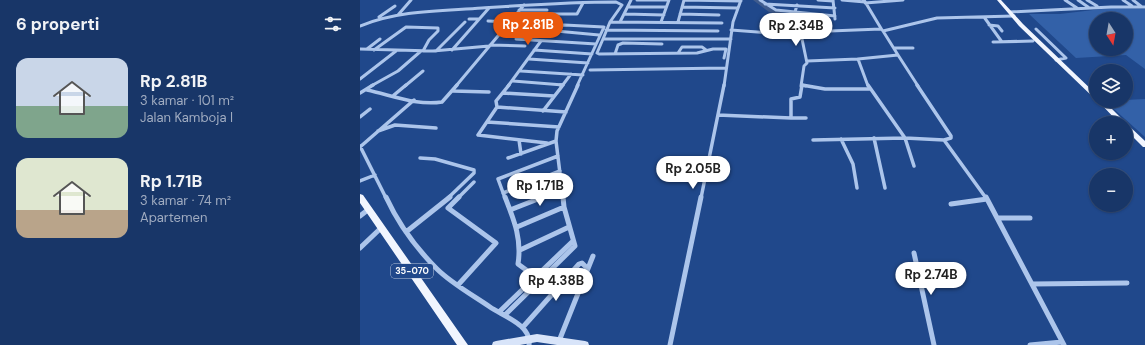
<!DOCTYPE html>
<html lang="id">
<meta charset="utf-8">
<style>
:root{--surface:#183668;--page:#213e6e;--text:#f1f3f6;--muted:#9fabc0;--line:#36507c;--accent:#ea580c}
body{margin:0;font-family:"DM Sans",sans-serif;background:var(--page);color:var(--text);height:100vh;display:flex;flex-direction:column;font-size:15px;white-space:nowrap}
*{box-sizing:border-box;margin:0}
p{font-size:13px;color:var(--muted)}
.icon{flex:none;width:22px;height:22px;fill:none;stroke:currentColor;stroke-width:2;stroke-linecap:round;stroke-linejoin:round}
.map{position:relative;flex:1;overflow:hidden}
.details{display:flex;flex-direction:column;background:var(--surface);width:360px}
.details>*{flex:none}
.needle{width:26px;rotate:169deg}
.buttons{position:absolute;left:729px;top:12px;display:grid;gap:8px}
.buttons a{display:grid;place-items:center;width:44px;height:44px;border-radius:50%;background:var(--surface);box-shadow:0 1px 3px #0004,0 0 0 1px var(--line);font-size:20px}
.price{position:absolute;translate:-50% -34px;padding:0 9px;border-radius:14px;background:#fff;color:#222;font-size:13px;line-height:26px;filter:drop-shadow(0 1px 2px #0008)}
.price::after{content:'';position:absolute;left:50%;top:24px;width:12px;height:9px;margin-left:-6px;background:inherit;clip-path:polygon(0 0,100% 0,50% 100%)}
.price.current{background:var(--accent);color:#fff}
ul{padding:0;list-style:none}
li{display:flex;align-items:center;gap:12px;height:100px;padding:0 16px}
li span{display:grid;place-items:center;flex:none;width:112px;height:80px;border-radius:12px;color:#555}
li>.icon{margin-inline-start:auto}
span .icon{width:48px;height:48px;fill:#fffc;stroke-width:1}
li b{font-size:17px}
h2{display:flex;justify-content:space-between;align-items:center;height:48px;padding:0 16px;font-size:17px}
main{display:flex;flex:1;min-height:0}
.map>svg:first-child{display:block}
</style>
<main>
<section class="details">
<h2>6 properti<svg class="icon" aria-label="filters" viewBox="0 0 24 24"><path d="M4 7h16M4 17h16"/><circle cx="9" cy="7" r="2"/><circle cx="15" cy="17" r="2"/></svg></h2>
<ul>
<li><span style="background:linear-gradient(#c9d6e8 60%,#7fa58c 0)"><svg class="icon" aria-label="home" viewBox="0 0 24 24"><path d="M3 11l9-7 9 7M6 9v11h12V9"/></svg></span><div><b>Rp 2.81B</b><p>3 kamar · 101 m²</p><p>Jalan Kamboja I</p></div></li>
<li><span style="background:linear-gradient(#dfe7d0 65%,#b9a48a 0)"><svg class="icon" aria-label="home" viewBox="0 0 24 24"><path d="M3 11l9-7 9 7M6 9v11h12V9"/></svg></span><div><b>Rp 1.71B</b><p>3 kamar · 74 m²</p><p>Apartemen</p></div></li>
</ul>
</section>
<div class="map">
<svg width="785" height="345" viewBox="0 0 785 345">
<rect width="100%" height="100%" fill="#20488b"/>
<path fill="#3361a8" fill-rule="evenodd" d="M750,8L785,9V69L766,55L716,58L669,14H700ZM736,19H766V49H736Z
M785,99V137L745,101Z"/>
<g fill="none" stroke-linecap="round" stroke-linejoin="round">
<path fill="#405c8d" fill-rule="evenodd" d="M393,0H398L413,10L455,21L452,23L409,12Z"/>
<path stroke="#acc5eb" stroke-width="3" d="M277,0H309
M324,0L381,1
M400,0L416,10L435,12
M458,0L473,1
M473,0L475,19
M482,0L505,2
M504,0L522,30
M705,0L717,8
M718,0L728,7
M727,0L737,6
M763,0L772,6
M773,0L782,7
M505,3L543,0
M405,4L475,8
M437,5L435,12L475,16
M268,7H306
M322,7L377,8
M159,10H187
M650,12L751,7H785
M188,14H217L223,3
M265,14L304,15
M320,14L359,15
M38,15L51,0
M19,17L35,6
M624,17L642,42
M109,19H119
M128,21L149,22
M250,22L362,23
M260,22L271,0
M301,22L309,0
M318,22L324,0
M629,25L638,26L642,31
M0,26C39,10 81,11 122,8C167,5 211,2 256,2L262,5L250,22L243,39H371
M145,26L160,27
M676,29L706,58L696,60
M246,30L358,31
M371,30L412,33L442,39
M403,33L405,18
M424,35L426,27
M156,39L236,44
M243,39L237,53L239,54L337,53L353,49H366L364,58
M633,42L673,41
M130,45L165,46
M534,48H553
M0,49L73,51L129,46
M7,49L20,39
M14,50L46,27L78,28V31L69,40L63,51
M92,50L129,8
M174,50L232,54
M76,51L105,22
M318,53L322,47H342L346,50
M255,54L258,45L263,43L302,44
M538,55L558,86
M169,59L228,63
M447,61L498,59
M230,70L366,68
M161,71L223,75
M0,79L36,51
M153,81L203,85
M442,85L446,86
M11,86L38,71L61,51
M45,86L63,71
M96,86L164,5
M148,86L181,41
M202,86L211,74
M217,86L244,27L204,25L200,26L196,31L239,35
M364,86L373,22L381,0
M441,86L444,66L447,63L442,39L444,32L521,29
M508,86L498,59L538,55L523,31L577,18L654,16"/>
<path stroke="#acc5eb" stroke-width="3.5" d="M149,85L136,101L137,107L118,135L187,143
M200,85H203
M442,85L465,89H510
M508,85L545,138L584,140L626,198
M557,85L591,136V138L584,140
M7,90C31,95 57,106 82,102L97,85
M93,91L129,92
M0,93L13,85
M143,93L194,96
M34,95L46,85
M137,107L206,112
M183,111L203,85
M358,115L431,118V99L440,97L442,85
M0,117L10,109
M431,118H446
M127,122L199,127
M18,131L35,125L76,128
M514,138L525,188
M481,139L493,164L497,188
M159,140L161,154
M453,140L545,138L554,166
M0,146L26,198
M0,147L54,100
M60,158L75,159L114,170V173L88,198
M148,158L196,141
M0,181L15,175
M143,193L200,171
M98,198L114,182
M145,198L138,179L198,156
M180,198L203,189
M203,198L196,141L197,131L218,85
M341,198L364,85"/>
<path stroke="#acc5eb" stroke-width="5" d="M26,197C38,223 57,249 77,269C91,283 114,296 130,307C143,316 172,325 169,345
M145,197C154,220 162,239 158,264L180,280
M626,197L704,345
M591,204L627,199
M150,210L183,197
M0,216L9,209
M638,218H670
M157,227L204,207
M46,232L90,197
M0,248L21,228
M160,250L209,227
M554,253L574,345
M672,284L767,283
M98,285L136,243L88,208L99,197
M139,312L213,241
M145,315L215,246L204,207L203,197
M163,327L219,264L222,263L227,268
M199,341L233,256
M310,345L341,197
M670,345L702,342"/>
<path fill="#d8e4f9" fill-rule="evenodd" d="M177,334L225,341L228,342L229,345H197L177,342L160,345H132L133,342L136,341Z"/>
<path fill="#f1f5fe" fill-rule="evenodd" d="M637,0H641L663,24L736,94V99L734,98L659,26Z
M738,101H744L766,123H759Z
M766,124L768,125L785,141V147H783L766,130Z
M0,194L3,195L108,345H97L0,203Z"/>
</g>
<g text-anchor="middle" stroke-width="3.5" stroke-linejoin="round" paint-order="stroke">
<rect fill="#20488b" stroke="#bcc8dc" stroke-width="1" x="31" y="264" width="42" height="14" rx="3"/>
<g font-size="9" font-weight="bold" fill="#fff">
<text x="52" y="274">35-070</text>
</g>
</g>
</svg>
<div class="buttons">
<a><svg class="needle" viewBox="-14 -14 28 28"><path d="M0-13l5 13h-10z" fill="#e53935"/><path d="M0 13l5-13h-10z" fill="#9fabc0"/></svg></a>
<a><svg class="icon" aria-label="layers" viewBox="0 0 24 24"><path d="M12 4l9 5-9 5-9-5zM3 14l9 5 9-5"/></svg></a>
<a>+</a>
<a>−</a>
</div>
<b class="price current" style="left:168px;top:46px">Rp 2.81B</b>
<b class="price" style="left:436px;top:47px">Rp 2.34B</b>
<b class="price" style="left:333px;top:190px">Rp 2.05B</b>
<b class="price" style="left:180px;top:207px">Rp 1.71B</b>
<b class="price" style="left:571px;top:296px">Rp 2.74B</b>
<b class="price" style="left:196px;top:302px">Rp 4.38B</b>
</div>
</main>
